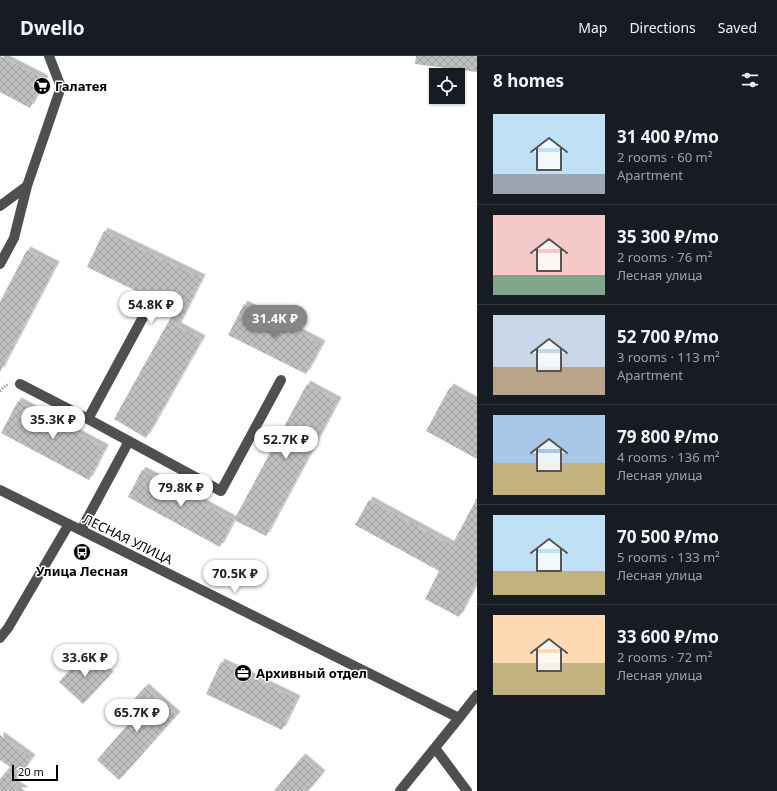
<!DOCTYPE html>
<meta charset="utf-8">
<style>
:root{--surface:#171b24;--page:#242831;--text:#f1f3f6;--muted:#9ea1a6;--line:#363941;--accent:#858687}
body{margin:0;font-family:"Noto Sans",sans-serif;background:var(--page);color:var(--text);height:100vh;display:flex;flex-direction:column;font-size:15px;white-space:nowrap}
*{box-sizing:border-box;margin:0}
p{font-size:13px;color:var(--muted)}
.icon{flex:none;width:22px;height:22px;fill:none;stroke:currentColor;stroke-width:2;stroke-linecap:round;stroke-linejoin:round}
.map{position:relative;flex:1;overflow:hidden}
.details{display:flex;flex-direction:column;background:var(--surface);width:300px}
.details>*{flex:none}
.fabs{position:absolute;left:429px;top:12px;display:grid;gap:8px}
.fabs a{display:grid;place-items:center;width:36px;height:36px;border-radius:0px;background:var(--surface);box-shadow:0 1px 3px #0004;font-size:20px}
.scale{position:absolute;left:12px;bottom:10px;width:46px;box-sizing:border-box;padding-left:4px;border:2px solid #000;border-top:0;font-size:11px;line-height:14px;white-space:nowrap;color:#000;-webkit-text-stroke:3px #fff;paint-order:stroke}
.price{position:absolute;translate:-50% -34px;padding:0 9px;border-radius:14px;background:#fff;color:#222;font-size:13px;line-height:26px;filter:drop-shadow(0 1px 2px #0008)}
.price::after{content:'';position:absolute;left:50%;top:24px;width:12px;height:9px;margin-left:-6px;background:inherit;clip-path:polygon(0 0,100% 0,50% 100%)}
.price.current{background:var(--accent);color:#fff}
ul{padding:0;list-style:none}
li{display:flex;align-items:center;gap:12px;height:100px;padding:0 16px}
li+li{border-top:1px solid var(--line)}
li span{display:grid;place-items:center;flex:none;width:112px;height:80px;border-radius:0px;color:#555}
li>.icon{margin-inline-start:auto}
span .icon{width:48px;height:48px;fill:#fffc;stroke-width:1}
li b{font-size:17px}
h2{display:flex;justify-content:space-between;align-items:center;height:48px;padding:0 16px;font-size:17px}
header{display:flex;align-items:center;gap:24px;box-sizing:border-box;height:56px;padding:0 20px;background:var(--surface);border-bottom:1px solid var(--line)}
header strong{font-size:19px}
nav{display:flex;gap:22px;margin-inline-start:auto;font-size:14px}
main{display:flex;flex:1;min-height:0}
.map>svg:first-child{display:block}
</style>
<header>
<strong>Dwello</strong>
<nav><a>Map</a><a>Directions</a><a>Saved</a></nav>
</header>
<main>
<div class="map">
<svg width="477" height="735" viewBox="0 0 477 735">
<defs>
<pattern id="building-cross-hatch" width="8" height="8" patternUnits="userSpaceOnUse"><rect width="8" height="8" fill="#bfbfbf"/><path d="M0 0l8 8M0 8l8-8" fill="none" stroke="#a2a2a2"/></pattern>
<filter id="shadow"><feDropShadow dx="3.5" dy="-3.5" stdDeviation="0" flood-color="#0004"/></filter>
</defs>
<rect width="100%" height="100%" fill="#fff"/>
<path fill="url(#building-cross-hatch)" filter="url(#shadow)" d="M0,0L45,23L30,52L0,36Z
M416,0H477V16L415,8Z
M104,175L202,222L178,270L202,283L146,382L114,363L175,254L87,211Z
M27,194L56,209L0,316V246Z
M244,248L322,288L306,318L228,279Z
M307,328L338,345L266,480L234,464Z
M450,331L477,346V403L426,375Z
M18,345L105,392L89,424L1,377Z
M142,414L234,464L220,491L128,441Z
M477,442V526L459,561L425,543L439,515L355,469L369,444L452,489Z
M86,596L110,619L83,648L59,626Z
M221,606L297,643L282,674L206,638Z
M145,631L177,659L119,724L97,704L137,658L128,650Z
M0,679L32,702L14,727L25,735H0V723L10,711L0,704Z
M302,701L322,718L308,735H274Z"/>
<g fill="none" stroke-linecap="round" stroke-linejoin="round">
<path stroke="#717171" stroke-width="2.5" stroke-dasharray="1 2" stroke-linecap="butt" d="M0,335L6,329H9"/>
<path stroke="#4f4f4f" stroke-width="10" d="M0,150L27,130L61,31L49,0
M0,208L14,182L27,130
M20,328L88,363L221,435L281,324
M88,363L148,252
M0,434L459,662
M81,474L129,385
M0,582L8,572L69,468
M435,692L467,735
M400,735L459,662L477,639"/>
</g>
<defs>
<g id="supermarket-disc" transform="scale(0.9)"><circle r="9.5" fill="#000" stroke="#fff"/><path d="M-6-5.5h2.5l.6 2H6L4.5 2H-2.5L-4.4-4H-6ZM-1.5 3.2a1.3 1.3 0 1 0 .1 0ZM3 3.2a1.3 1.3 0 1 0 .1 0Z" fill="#fff"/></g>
<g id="bus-disc" transform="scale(0.9)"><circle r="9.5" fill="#000" stroke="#fff"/><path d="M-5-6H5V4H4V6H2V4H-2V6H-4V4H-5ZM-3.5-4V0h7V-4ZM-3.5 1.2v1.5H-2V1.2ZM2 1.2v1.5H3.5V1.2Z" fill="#fff"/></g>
<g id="office-disc" transform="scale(0.9)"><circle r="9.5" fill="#000" stroke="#fff"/><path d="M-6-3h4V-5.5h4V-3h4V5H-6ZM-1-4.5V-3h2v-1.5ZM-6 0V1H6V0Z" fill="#fff"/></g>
</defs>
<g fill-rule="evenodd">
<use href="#supermarket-disc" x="42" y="30"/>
<use href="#bus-disc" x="82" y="496"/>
<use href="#office-disc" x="243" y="617"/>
</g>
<g text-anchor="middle" stroke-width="3" stroke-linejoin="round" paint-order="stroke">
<g font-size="13" font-weight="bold" fill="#000" stroke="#fff" text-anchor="start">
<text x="55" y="35">Галатея</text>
<text x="82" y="520" text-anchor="middle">Улица Лесная</text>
<text x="256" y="622">Архивный отдел</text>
</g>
<g font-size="13" fill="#000" stroke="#fff">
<text transform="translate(128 483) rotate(26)" y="5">ЛЕСНАЯ УЛИЦА</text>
</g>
</g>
</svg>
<div class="fabs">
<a><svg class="icon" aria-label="locate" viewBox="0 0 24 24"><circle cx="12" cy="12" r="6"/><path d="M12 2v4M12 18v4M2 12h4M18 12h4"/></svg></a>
</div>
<div class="scale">20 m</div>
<b class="price" style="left:151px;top:269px">54.8K ₽</b>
<b class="price current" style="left:275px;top:283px">31.4K ₽</b>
<b class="price" style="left:53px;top:384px">35.3K ₽</b>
<b class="price" style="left:286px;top:404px">52.7K ₽</b>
<b class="price" style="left:181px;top:452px">79.8K ₽</b>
<b class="price" style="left:235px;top:538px">70.5K ₽</b>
<b class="price" style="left:85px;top:622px">33.6K ₽</b>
<b class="price" style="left:137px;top:677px">65.7K ₽</b>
</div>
<section class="details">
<h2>8 homes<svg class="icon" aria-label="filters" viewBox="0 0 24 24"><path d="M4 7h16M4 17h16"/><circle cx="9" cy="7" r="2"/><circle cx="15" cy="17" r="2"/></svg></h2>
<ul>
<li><span style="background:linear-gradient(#bfe0f5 75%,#9aa5b1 0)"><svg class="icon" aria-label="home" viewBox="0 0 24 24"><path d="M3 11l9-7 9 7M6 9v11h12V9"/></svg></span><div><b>31 400 ₽/mo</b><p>2 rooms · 60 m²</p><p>Apartment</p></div></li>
<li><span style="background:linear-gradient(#f6c9c9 75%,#7fa58c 0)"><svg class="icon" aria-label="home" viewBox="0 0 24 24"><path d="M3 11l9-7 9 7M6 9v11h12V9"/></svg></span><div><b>35 300 ₽/mo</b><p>2 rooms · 76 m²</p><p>Лесная улица</p></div></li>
<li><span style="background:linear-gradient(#c9d6e8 65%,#b9a48a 0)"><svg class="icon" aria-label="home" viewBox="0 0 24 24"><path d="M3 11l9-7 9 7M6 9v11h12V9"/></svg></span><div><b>52 700 ₽/mo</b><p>3 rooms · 113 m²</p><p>Apartment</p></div></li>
<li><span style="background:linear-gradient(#a9c7e8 60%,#c2b280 0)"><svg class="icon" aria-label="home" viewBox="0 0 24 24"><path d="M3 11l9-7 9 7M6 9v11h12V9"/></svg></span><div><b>79 800 ₽/mo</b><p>4 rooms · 136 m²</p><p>Лесная улица</p></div></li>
<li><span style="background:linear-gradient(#bfe0f5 70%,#c2b280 0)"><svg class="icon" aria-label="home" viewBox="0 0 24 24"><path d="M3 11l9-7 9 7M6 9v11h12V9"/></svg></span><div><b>70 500 ₽/mo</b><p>5 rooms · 133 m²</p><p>Лесная улица</p></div></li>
<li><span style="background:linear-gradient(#ffd9b3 60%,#c2b280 0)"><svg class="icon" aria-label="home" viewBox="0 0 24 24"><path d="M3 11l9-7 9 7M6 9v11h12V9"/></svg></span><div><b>33 600 ₽/mo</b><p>2 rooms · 72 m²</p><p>Лесная улица</p></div></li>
</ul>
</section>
</main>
